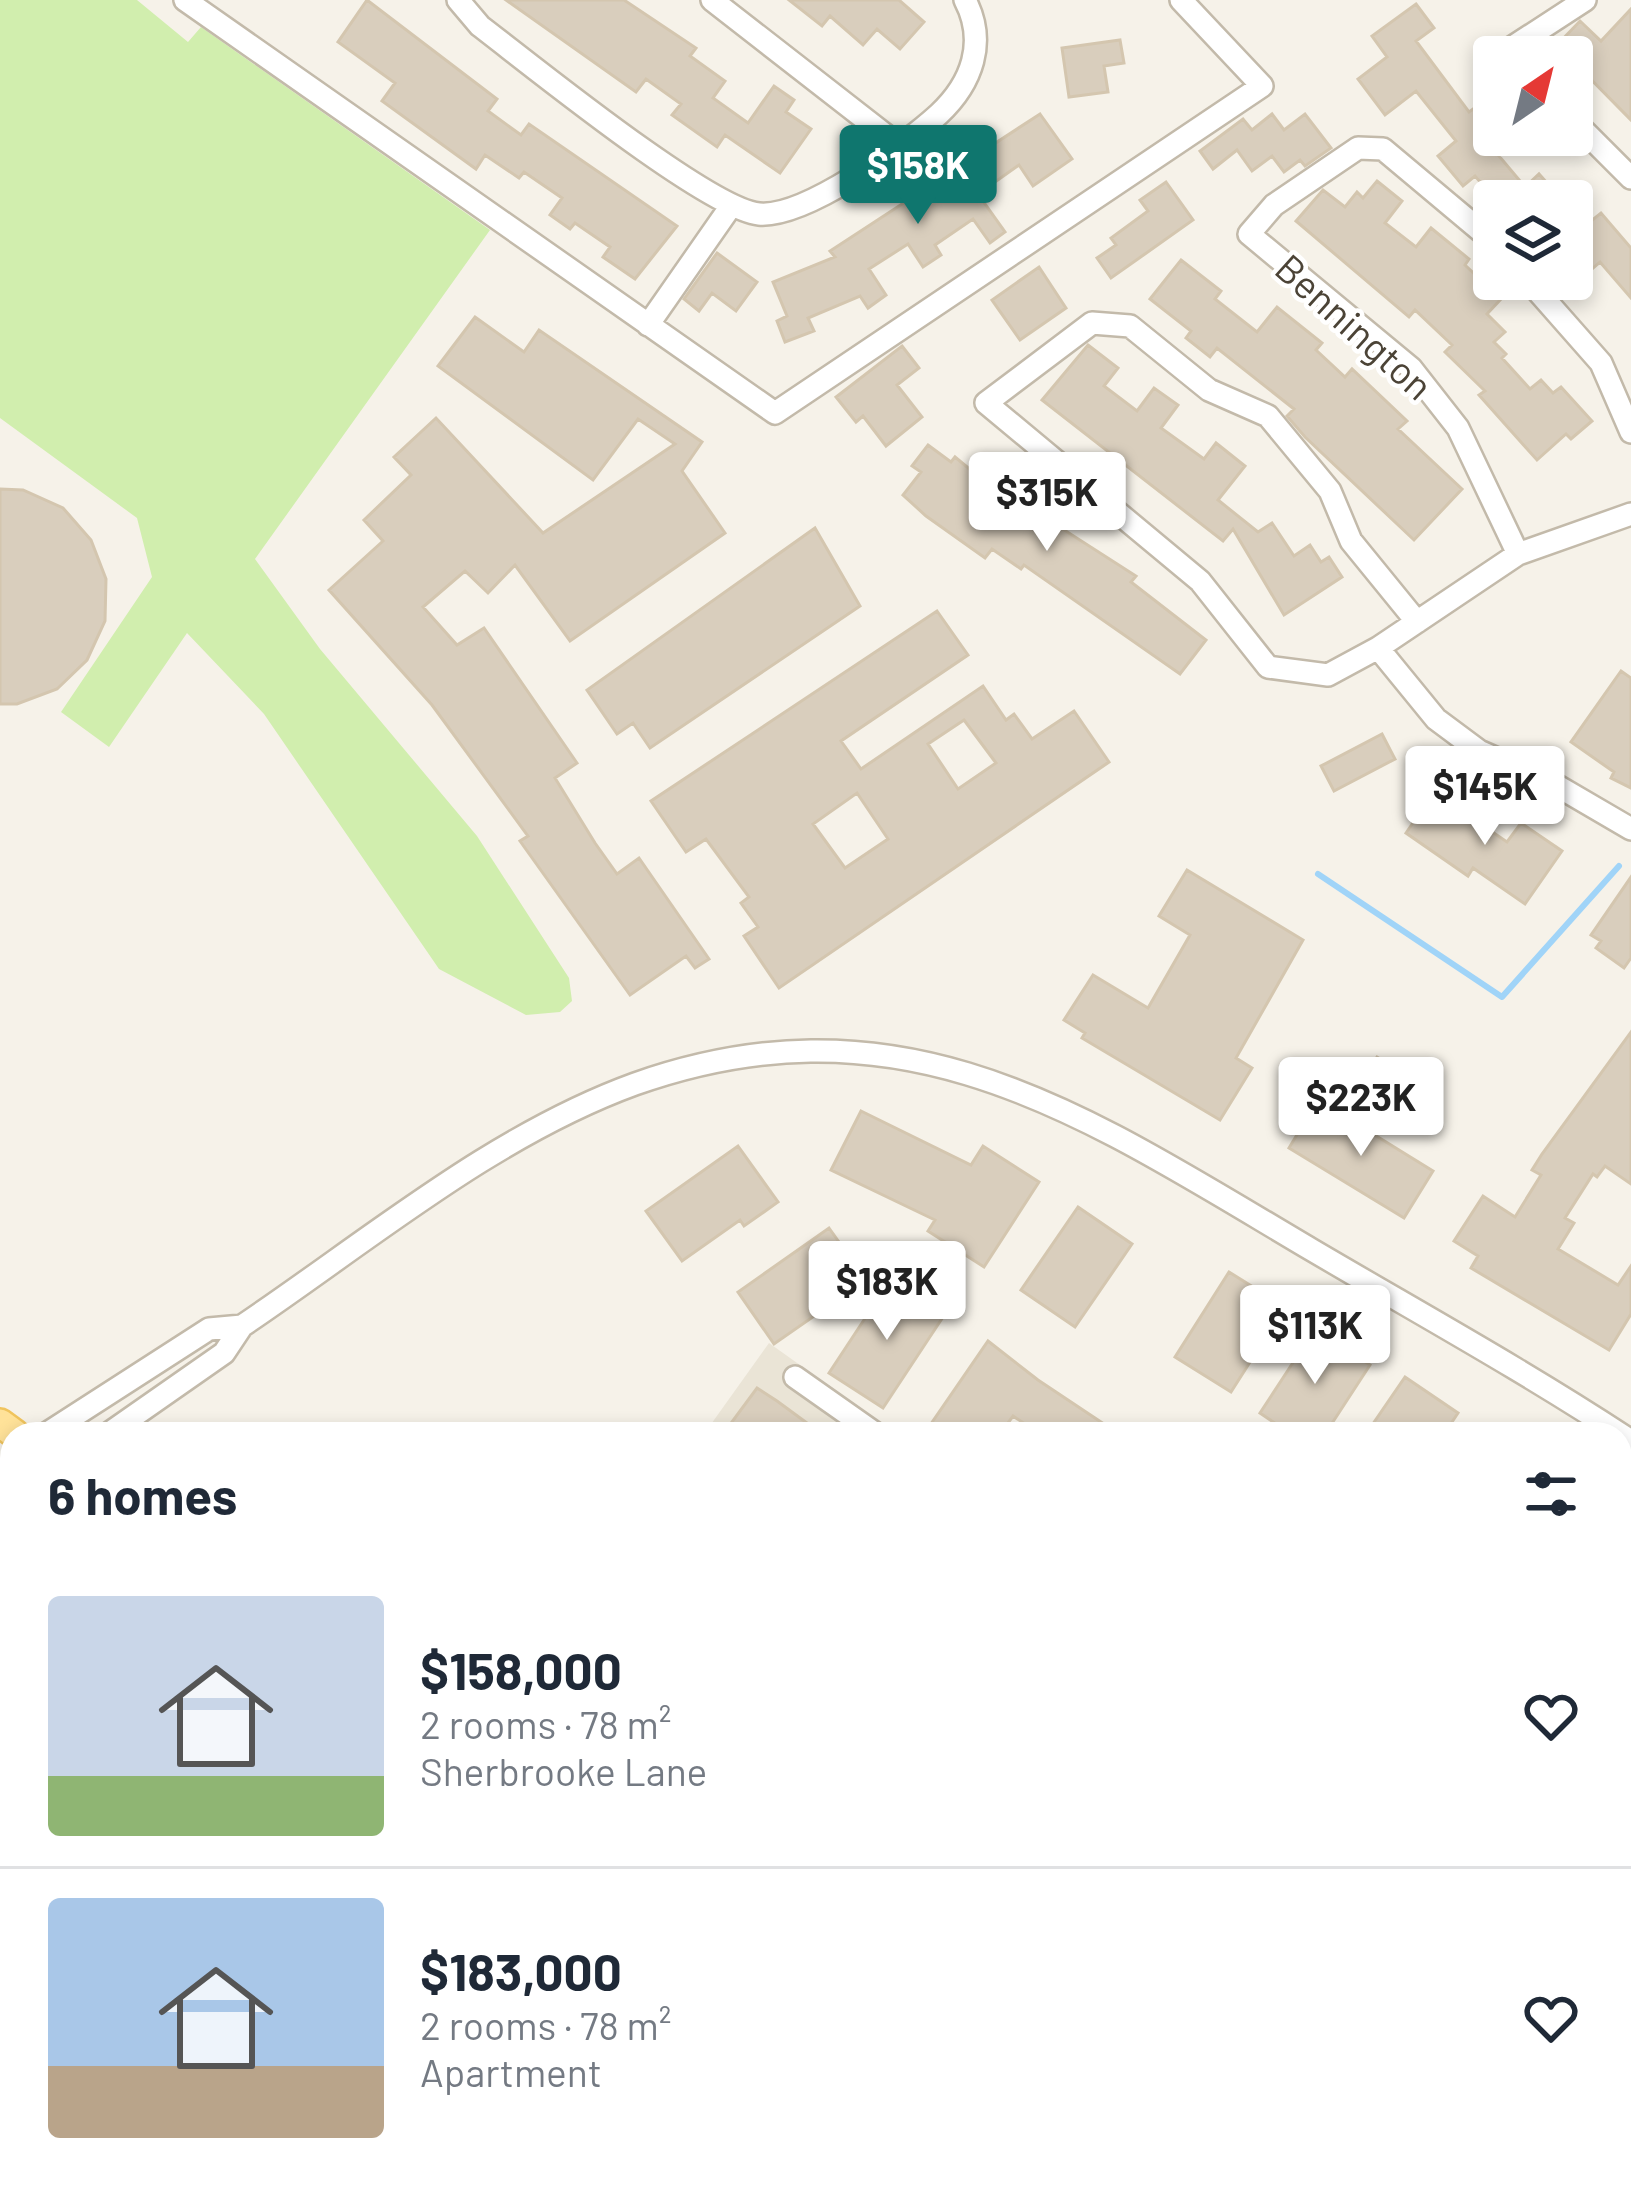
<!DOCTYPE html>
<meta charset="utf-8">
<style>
:root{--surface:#fff;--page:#f2f2f3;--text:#1f2937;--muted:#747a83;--line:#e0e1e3;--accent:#0f766e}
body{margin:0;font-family:Barlow,sans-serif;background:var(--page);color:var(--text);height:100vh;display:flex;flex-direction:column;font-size:45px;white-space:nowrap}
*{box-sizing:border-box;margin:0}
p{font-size:39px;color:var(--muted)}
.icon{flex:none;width:66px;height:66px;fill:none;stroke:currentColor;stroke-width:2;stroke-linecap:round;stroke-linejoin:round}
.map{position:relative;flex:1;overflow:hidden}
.panel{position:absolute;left:0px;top:1422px;width:1632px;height:768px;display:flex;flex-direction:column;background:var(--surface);border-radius:36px 36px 0 0;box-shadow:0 6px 18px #0003}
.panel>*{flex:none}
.needle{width:78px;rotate:35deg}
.tools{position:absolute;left:1473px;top:36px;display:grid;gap:24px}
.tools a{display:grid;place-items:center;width:120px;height:120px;border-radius:12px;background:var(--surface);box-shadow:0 6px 18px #0003;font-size:60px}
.price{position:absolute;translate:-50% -102px;padding:0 27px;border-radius:12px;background:#fff;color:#222;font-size:39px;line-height:78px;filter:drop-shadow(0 3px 6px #0008)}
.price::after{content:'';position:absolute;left:50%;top:72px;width:36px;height:27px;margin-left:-18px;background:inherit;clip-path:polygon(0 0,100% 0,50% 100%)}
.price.active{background:var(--accent);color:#fff}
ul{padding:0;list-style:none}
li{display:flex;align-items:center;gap:36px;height:300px;padding:0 48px}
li+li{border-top:3px solid var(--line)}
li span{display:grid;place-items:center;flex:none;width:336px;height:240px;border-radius:12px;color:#555}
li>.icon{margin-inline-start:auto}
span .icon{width:144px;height:144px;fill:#fffc;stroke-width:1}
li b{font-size:51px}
h2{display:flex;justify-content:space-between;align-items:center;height:144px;padding:0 48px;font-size:51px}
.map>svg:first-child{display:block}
</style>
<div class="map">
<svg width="1631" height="2190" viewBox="0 0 1631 2190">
<rect width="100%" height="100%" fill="#f6f2e9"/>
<path fill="#eae4d6" d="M769,1343L897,1434H704Z
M12,1609V2178H753L745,2190H0V1617Z
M792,2178H893L885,2190H810Z"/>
<path fill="#f9e9d3" d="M1631,1734V2190H1300L1309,2178H1620V1750Z"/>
<path fill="#d1eeae" d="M0,0H137L188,42L201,27L490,230L255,559L320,649L477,836L569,978L572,1001L560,1012L526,1015L439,969L264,714L187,633L109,747L61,712L152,577L137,518L0,418Z"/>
<path fill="#e7e5e1" d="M1309,2178H1560L1563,2190H1300Z"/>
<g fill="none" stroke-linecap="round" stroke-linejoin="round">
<path stroke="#a0d4f8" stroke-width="6" d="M1318,874L1502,997L1619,866"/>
</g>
<path fill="#d9cebd" stroke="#d4c6af" stroke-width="3" fill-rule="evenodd" d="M367,0L497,99L488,111L521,135L529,124L677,226L635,279L603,257L610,247L575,223L570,229L550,215L562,198L524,172L519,178L485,155L476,169L382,101L395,83L338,42Z
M506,0H624L696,48L690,56L725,81L713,98L748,123L774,86L794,100L786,112L811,129L780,173L725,135L717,147L672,115L681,104L646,79L636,92Z
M789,0H899L924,22L900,49L877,29L863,45L830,16L822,26Z
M1416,4L1434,28L1416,41L1469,112L1476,107L1494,135L1510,148L1499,156L1525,187L1539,174L1563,201H1497L1475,176L1463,186L1438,156L1456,141L1416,91L1385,115L1358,79L1387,57L1372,36Z
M1631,9V120L1557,45L1580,21L1601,41Z
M1120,40L1124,63L1104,66L1108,92L1069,97L1062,48Z
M1040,114L1072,159L1033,186L1019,165L978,194L1005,232L990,243L973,219L935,245L941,255L923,267L908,244L869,269L886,295L868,308L860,296L808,318L814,331L785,342L777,321L787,316L773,282L835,257L830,251Z
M1272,114L1284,130L1305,114L1331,148L1305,166L1300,160L1284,172L1272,156L1252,171L1237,150L1213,169L1200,151L1243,119L1252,130Z
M1377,181L1402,201L1385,223L1416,247L1431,228L1469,259L1465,265L1501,299L1487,314L1505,332L1494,342L1506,354L1502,358L1530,389L1541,380L1553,393L1561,387L1592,421L1571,439L1566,434L1537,460L1479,395L1485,391L1445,352L1452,345L1415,310L1409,317L1296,221L1323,190L1345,207L1357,192L1363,198Z
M1166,182L1193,220L1111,278L1097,258L1116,245L1111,238L1148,211L1140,200Z
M1572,211L1585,226L1601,213L1631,248V298L1600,262L1572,286Z
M717,253L757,282L736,311L712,293L699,311L684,299Z
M1181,260L1221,291L1215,299L1257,332L1277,307L1322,343L1316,350L1345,377L1352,369L1407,421L1398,429L1462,489L1414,540L1305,437L1287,416L1294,409L1217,348L1210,357L1186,338L1191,331L1150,299Z
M1039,267L1066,308L1020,340L992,300Z
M475,317L524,352L539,330L702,442L682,471L725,533L570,641L515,565L488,593L465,571L423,607L457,645L484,628L577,763L555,778L595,843L617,874L639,858L709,959L695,968L686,956L630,995L520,841L528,836L432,705L329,590L383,541L364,520L411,475L394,457L436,418L543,533L675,444L638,419L593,480L438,366Z
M1088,345L1118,368L1104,386L1137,411L1154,388L1178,405L1161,428L1204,459L1216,443L1245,466L1218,500L1258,532L1272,523L1294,556L1310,545L1321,562L1329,557L1342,577L1284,615L1233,529L1223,541L1042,400Z
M902,346L919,368L897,385L922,417L886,446L863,416L856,422L836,397Z
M928,445L951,462L955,457L1008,501L1019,485L1041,500L1033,510L1136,576L1131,582L1206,640L1180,674L1024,565L1021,569L992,549L985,558L926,516L903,495L921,472L912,466Z
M0,489L23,490L63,508L91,540L106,579L105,621L87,660L57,689L17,704H0Z
M815,528L860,606L650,748L633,723L617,734L587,690Z
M937,611L968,655L841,741L861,769L983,686L1006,720L1014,714L1032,739L1074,711L1109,762L779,988L744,936L758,927L741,903L749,897L706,839L686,852L651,801ZM964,720L996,763L958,789L928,744ZM857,793L888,839L845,868L813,824Z
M1621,671L1631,678V788L1611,778L1614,772L1571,742Z
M1382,734L1395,759L1334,791L1321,766Z
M1434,792L1507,842L1521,823L1562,851L1525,904L1473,868L1468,876L1406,833Z
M1187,870L1303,940L1236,1058L1252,1068L1220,1120L1082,1038L1085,1033L1064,1020L1093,975L1148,1008L1190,935L1159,916Z
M1631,877V958L1624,968L1596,948L1601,941L1591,935Z
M1631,1032V1184L1605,1166L1597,1177L1593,1174L1565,1218L1574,1223L1558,1249L1618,1285L1631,1266V1314L1609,1350L1471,1268L1478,1256L1454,1241L1483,1196L1515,1217L1541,1175L1532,1170L1542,1154Z
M1377,1057L1419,1083L1410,1098L1368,1072Z
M1318,1100L1433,1171L1404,1218L1289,1148Z
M861,1111L971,1165L983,1146L1039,1182L984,1267L928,1231L935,1220L831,1170Z
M738,1146L778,1202L744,1226L740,1220L682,1261L646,1211Z
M1078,1207L1132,1244L1075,1327L1021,1290Z
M829,1228L866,1280L774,1344L738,1292Z
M1229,1272L1285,1307L1231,1392L1175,1357Z
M891,1279L945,1314L883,1408L829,1373Z
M1315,1329L1370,1365L1325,1434H1291L1260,1413Z
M988,1341L1038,1380L1119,1434H1040L1013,1416L1000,1434H924Z
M1405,1377L1458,1413L1444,1434H1366Z
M757,1388L777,1401L822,1434H723Z"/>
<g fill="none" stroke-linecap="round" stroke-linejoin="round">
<g stroke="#c3baaa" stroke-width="26">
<path id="minor" d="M185,0L775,413L1262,86L1181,0
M458,0L480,26C530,64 708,209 759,214C805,218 904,146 939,114C972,83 987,42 965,0
M712,0L897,144
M1510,57L1505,52L1585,0
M1572,119L1631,178
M1494,242L1383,149L1358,148L1274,205L1249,234L1411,368L1458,428L1518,554
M1527,279L1601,363L1631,432
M648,325L731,206
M1417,622L1351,541L1330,491L1268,416L1209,390L1130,326L1092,323L986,403L1200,581L1268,667L1328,675L1378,648L1518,554L1631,514
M1378,648L1436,719L1479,751L1554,784L1631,829
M795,1377L876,1434
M46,1434L209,1329L242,1326
M108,1434L224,1353L242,1326C367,1242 492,1136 635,1084C907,988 1090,1119 1312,1250C1419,1313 1528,1373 1631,1441
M0,1651L12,1657
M0,1726L12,1735
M1620,1807L1631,1793
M0,1843L12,1826
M1620,1872L1631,1868
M0,1925L12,1934
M0,2000L12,2008
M0,2155L12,2164
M141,2178L157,2190
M431,2178L448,2190
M1243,2178L1259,2190
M1577,2178L1588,2190
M38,2182L49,2190
M362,2190L371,2178
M554,2190L562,2178
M706,2190L714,2178"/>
</g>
<g stroke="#f0c45d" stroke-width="32">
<path id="major" d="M0,1423L15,1434
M0,1475L12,1483
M997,2178L1014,2190
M1072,2178L1089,2190"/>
</g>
<use href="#minor" stroke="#fff" stroke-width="21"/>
<use href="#major" stroke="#ffe299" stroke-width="27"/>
</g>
<g text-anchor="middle" stroke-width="9" stroke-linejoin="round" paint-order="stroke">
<g font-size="39" fill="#4b4336" stroke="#fff">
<text transform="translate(1354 327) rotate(42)" y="14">Bennington</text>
</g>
</g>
</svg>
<div class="tools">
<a><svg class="needle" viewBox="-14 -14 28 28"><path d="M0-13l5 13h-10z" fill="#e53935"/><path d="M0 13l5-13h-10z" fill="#747a83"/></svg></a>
<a><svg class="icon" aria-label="layers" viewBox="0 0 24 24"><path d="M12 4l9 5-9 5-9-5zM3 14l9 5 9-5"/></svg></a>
</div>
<b class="price active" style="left:918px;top:227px">$158K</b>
<b class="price" style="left:1047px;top:554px">$315K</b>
<b class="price" style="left:1485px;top:848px">$145K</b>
<b class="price" style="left:1361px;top:1159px">$223K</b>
<b class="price" style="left:887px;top:1343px">$183K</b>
<b class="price" style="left:1315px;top:1387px">$113K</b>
<section class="panel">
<h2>6 homes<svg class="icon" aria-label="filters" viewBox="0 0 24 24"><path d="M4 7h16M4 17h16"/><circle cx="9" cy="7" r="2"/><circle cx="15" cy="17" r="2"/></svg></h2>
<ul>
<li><span style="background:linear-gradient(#c9d6e8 75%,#8fb573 0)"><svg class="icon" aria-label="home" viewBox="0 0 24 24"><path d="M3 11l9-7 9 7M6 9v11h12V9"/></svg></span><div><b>$158,000</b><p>2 rooms · 78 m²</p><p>Sherbrooke Lane</p></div><svg class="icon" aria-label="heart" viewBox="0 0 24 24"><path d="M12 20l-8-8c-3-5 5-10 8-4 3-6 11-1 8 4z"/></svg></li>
<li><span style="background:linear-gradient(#a9c7e8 70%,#b9a48a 0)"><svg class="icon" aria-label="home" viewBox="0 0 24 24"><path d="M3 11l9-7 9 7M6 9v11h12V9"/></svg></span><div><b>$183,000</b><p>2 rooms · 78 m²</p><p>Apartment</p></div><svg class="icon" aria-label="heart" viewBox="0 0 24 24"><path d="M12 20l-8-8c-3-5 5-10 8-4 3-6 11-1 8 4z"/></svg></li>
</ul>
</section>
</div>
